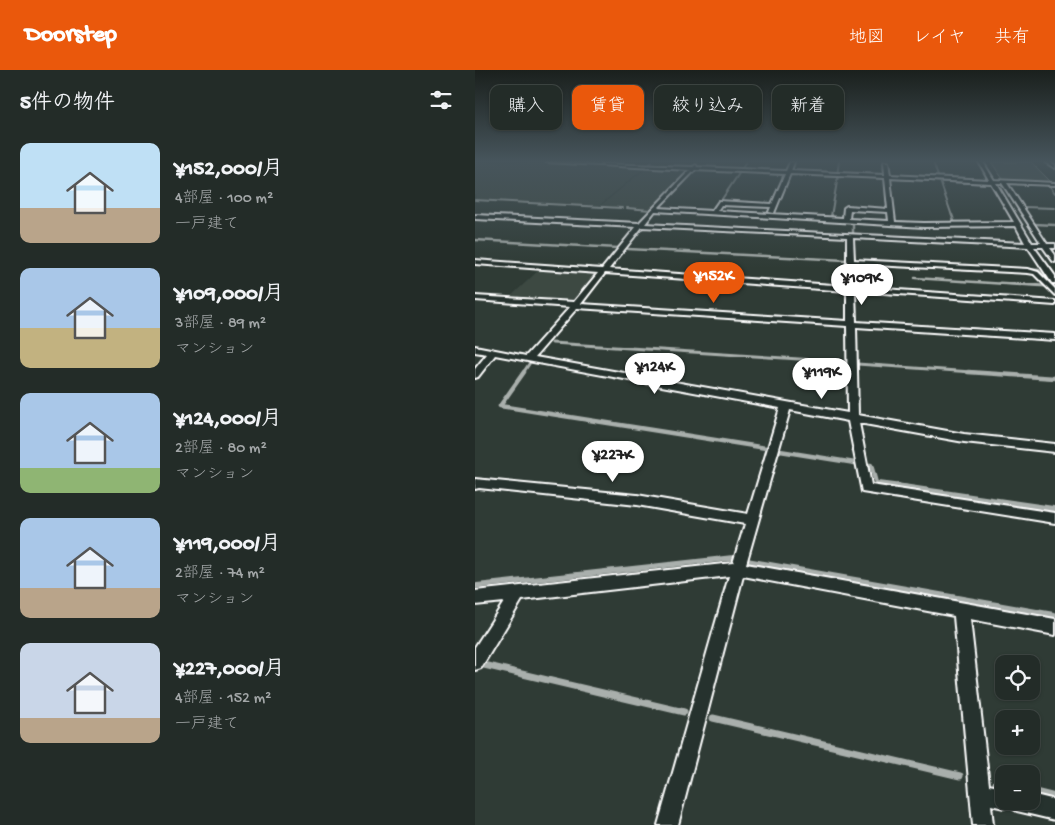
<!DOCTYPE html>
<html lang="ja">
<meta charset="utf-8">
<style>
:root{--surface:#232c28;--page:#2b3430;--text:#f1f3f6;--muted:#a3a7a8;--line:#404845;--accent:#ea580c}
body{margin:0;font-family:"Gochi Hand","Klee One",sans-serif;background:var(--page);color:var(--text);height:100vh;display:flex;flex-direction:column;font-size:19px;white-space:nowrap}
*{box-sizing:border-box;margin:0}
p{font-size:16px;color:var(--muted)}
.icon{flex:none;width:28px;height:28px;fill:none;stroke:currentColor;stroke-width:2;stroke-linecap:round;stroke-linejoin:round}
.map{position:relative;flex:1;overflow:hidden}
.panel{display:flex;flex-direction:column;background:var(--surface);width:475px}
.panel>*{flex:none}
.guide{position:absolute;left:15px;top:15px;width:475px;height:45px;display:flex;gap:10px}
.fabs{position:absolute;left:520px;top:585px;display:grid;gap:10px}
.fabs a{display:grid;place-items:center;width:45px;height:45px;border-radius:10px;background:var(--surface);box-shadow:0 1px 4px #0004,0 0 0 1px var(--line);font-size:25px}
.price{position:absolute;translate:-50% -42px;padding:0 11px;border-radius:18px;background:#fff;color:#222;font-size:16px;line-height:32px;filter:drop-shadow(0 1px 2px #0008)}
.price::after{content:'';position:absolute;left:50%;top:30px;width:15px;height:11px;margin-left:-8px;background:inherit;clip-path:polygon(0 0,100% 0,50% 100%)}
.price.active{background:var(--accent);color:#fff}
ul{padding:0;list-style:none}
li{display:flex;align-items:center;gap:15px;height:125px;padding:0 20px}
li span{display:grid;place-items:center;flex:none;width:140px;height:100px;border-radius:10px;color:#555}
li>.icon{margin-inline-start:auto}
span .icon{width:60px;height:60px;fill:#fffc;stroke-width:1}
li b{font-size:21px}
h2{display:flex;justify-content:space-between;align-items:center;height:60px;padding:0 20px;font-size:21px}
.chip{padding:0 18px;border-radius:10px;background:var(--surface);box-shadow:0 1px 4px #0004,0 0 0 1px var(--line);font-size:18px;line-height:45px}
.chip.active{background:var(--accent);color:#fff}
header{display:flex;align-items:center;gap:30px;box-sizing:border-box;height:70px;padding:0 25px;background:var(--accent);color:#fff}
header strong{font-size:24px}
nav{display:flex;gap:28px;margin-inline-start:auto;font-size:18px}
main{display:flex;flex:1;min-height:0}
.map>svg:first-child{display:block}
</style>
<header>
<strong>Doorstep</strong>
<nav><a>地図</a><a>レイヤ</a><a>共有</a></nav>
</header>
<main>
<section class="panel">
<h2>5件の物件<svg class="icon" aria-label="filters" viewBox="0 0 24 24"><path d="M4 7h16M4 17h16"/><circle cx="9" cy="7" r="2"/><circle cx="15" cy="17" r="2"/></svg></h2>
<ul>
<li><span style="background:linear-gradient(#bfe0f5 65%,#b9a48a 0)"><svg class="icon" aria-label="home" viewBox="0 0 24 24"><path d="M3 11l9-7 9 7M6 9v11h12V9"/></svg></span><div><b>¥152,000/月</b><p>4部屋 · 100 m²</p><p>一戸建て</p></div></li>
<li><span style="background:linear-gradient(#a9c7e8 60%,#c2b280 0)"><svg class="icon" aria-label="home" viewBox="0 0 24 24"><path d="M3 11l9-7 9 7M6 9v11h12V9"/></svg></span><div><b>¥109,000/月</b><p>3部屋 · 89 m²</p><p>マンション</p></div></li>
<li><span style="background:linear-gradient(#a9c7e8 75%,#8fb573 0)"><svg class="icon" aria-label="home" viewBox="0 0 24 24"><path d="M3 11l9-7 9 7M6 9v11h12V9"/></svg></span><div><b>¥124,000/月</b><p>2部屋 · 80 m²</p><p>マンション</p></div></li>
<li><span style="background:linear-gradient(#a9c7e8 70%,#b9a48a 0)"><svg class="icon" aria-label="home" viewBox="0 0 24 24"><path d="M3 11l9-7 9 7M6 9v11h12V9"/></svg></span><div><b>¥119,000/月</b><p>2部屋 · 74 m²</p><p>マンション</p></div></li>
<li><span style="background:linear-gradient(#c9d6e8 75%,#b9a48a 0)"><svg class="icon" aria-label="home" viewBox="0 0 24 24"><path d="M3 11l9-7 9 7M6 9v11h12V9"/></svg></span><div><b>¥227,000/月</b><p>4部屋 · 152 m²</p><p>一戸建て</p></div></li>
</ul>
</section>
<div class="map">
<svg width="580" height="755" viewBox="0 0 580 755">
<rect width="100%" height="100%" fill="#2f3b35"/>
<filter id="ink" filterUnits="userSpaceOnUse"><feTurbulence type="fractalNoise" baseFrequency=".02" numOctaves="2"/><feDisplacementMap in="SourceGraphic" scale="10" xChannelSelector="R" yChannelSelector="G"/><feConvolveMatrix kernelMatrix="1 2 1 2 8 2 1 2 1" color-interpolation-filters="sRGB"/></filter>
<g filter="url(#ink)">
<path fill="#3c4842" d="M0,92H50L169,98L124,136L0,130Z
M171,98L215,100L177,139L125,136Z
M66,198L124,203L99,233L33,229Z"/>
<path fill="#4a544f" stroke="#a4aaa7" d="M516,92H556L578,114L530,112Z"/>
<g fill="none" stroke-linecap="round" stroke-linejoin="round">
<path stroke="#a9afac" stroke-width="2" d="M458,92L464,109
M127,95L140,96
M172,96L177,92
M266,100L271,92
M510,103L512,106
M315,104L366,107
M362,105L364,92
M369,107H375
M384,107L390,108
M394,108H396
M401,108L409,109
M465,111L477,146
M415,113V109L516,114
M539,114H543
M549,115H553
M557,115H578
M574,115L580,123
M0,130L147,138
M245,132L265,102
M549,137L580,138
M152,138L176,140
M356,146L363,106"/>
<path stroke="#a9afac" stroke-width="2.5" d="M477,145L480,154
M356,148L357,145
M376,149L407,151
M418,149L419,151L443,153
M378,151V164
M560,154L580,155
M378,167L379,190H385
M0,170L143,178
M153,179L371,190
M548,199L564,200L578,215
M440,208L546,215"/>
<path stroke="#a9afac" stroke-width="3" d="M525,213L570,216
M576,213L580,217
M380,252L580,264
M77,273L371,292
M382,294L511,303
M48,303L54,294"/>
<path stroke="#a9afac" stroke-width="4.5" d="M49,302L25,336L291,378
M493,302L580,308
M305,381L380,393
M393,395H396L401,413L432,417"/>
<path stroke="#a9afac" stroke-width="5.5" d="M423,416L580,439
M273,491L580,545
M0,516L256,488"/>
<path stroke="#a9afac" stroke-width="7" d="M9,595L209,642
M238,648L485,706
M521,713L529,715
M556,721L580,727"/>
<g stroke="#fff" stroke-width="4">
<path id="minor" d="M71,92L218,97L221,95L222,97L311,101L315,92H319L316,101L410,105L409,92H413L415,105L514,110L504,92H508L519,110L580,113V115L532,113L572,174H580V178H575L580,185V192L578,191L568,177H559L580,206V213H577L553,177L378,168L379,190L553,199L563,202L580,219V225L559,204L553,203L379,194L380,217L580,231V235L380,221L381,252L580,264V270L381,257L383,345L489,364L580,374V382L489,372L384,353L396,415L580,443V453L387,422L373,351L315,340L271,494L580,549V565L495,549L514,715L529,718V731H556V724L580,730V750L542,741L534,736L529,738L516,735L518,755H498L479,546L268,506L203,755H183L254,506L47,530L6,598L0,600V577L29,532L0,535V521L258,493L270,454L162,435L4,418L0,419V409L162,425L273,444L305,338L20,285L3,307L0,308V299L12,284L0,282V276L51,286L95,237L0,230V226L99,232L123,203L0,194V190L127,199L161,157L0,149V145L164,153L215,100ZM220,100L310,104L297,134L244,131L237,141L183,138ZM315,104L410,108L413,139L372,136L369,138L368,148L242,141L246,135L296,137L294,142L299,143ZM415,108L516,113L539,152L449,153L420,152ZM521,113H527L566,173H557ZM375,140L413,142L414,151L374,149ZM180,141L449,157L541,156L550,173L170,154ZM167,157L372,167V216L134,199ZM130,203L372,221V251L106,234ZM102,238L372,256L373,343L60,287Z
M570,92H575L580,95V98Z"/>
</g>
<use href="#minor" fill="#26332d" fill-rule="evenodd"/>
</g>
</g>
<linearGradient id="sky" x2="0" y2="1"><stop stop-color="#1a201d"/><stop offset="0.46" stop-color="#47555c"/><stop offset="1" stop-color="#47555c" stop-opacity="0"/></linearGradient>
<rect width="580" height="198" fill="url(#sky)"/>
</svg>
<div class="fabs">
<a><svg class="icon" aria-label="locate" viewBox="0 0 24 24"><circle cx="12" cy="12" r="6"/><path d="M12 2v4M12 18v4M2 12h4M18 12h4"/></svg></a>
<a>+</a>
<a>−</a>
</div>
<b class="price active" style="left:239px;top:234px">¥152K</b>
<b class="price" style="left:387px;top:236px">¥109K</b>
<b class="price" style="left:180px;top:325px">¥124K</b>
<b class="price" style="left:347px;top:330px">¥119K</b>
<b class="price" style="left:138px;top:413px">¥227K</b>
<div class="guide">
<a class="chip">購入</a>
<a class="chip active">賃貸</a>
<a class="chip">絞り込み</a>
<a class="chip">新着</a>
</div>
</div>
</main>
